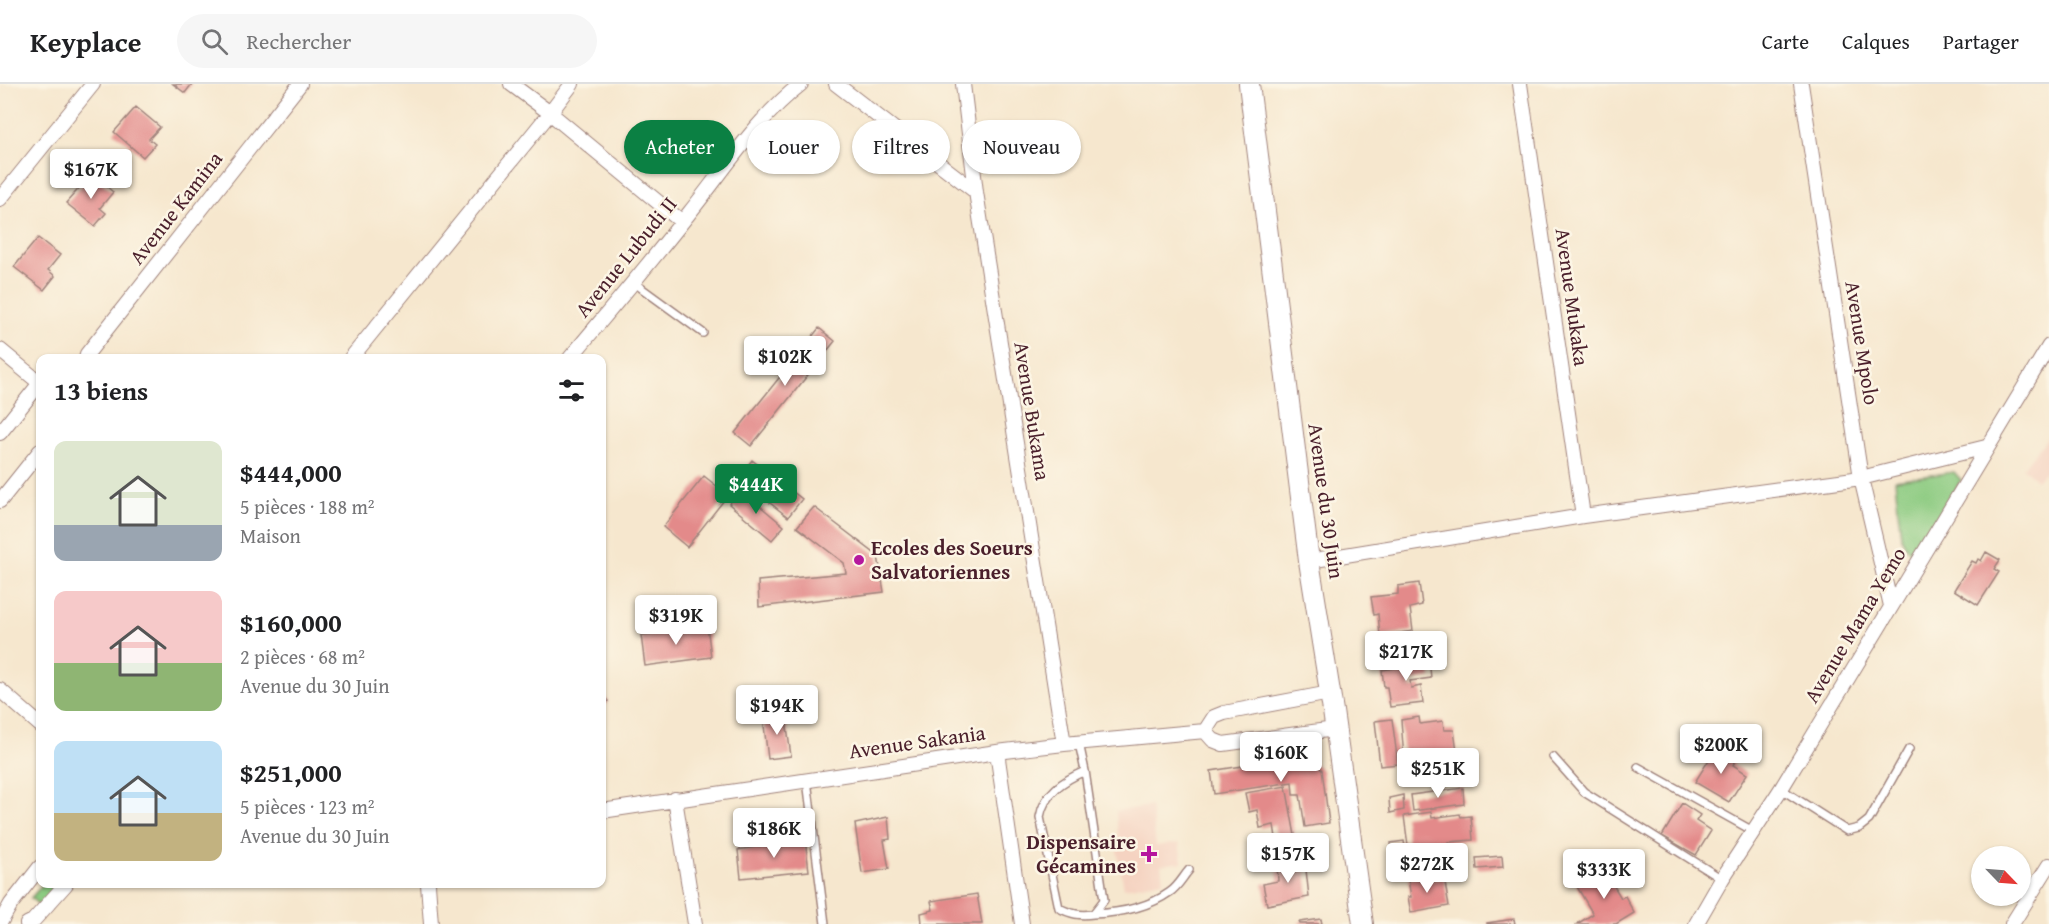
<!DOCTYPE html>
<html lang="fr">
<meta charset="utf-8">
<style>
:root{--surface:#fff;--page:#f6f6f6;--text:#202124;--muted:#757577;--line:#e0e0e0;--accent:#0b8043}
body{margin:0;font-family:"Gentium Book Plus",serif;background:var(--page);color:var(--text);height:100vh;display:flex;flex-direction:column;font-size:22px;white-space:nowrap}
*{box-sizing:border-box;margin:0}
p{font-size:20px;color:var(--muted)}
.icon{flex:none;width:33px;height:33px;fill:none;stroke:currentColor;stroke-width:2;stroke-linecap:round;stroke-linejoin:round}
.map{position:relative;flex:1;overflow:hidden}
.drawer{position:absolute;left:36px;top:270px;width:570px;height:534px;display:flex;flex-direction:column;background:var(--surface);border-radius:12px;box-shadow:0 2px 4px #0004}
.drawer>*{flex:none}
.banner{position:absolute;left:624px;top:36px;width:570px;height:54px;display:flex;gap:12px}
.needle{width:39px;rotate:115deg}
.tools{position:absolute;left:1971px;top:762px;display:grid;gap:12px}
.tools a{display:grid;place-items:center;width:60px;height:60px;border-radius:50%;background:var(--surface);box-shadow:0 2px 4px #0004;font-size:30px}
.price{position:absolute;translate:-50% -51px;padding:0 14px;border-radius:6px;background:#fff;color:#222;font-size:20px;line-height:39px;filter:drop-shadow(0 2px 3px #0008)}
.price::after{content:'';position:absolute;left:50%;top:36px;width:18px;height:14px;margin-left:-9px;background:inherit;clip-path:polygon(0 0,100% 0,50% 100%)}
.price.active{background:var(--accent);color:#fff}
ul{padding:0;list-style:none}
li{display:flex;align-items:center;gap:18px;height:150px;padding:0 18px}
li span{display:grid;place-items:center;flex:none;width:168px;height:120px;border-radius:12px;color:#555}
li>.icon{margin-inline-start:auto}
span .icon{width:72px;height:72px;fill:#fffc;stroke-width:1}
li b{font-size:26px}
h2{display:flex;justify-content:space-between;align-items:center;height:72px;padding:0 18px;font-size:26px}
.pill{padding:0 21px;border-radius:27px;background:var(--surface);box-shadow:0 2px 4px #0004;font-size:21px;line-height:54px}
.pill.active{background:var(--accent);color:#fff}
header{display:flex;align-items:center;gap:36px;box-sizing:border-box;height:84px;padding:0 30px;background:var(--surface);border-bottom:2px solid var(--line)}
header strong{font-size:28px}
nav{display:flex;gap:33px;margin-inline-start:auto;font-size:21px}
.search{width:420px;height:54px;background:var(--page);display:flex;align-items:center;gap:15px;box-sizing:border-box;padding:0 21px;border-radius:33px;color:var(--muted);font-size:22px}
.map>svg:first-child{display:block}
</style>
<header>
<strong>Keyplace</strong>
<div class="search"><svg class="icon" aria-label="search" viewBox="0 0 24 24"><circle cx="10" cy="10" r="6"/><path d="M15 15l6 6"/></svg>Rechercher</div>
<nav><a>Carte</a><a>Calques</a><a>Partager</a></nav>
</header>
<div class="map">
<svg width="2049" height="840" viewBox="0 0 2049 840">
<rect width="100%" height="100%" fill="#fcf5e5"/>
<filter id="ink" filterUnits="userSpaceOnUse"><feTurbulence type="fractalNoise" baseFrequency=".0167" numOctaves="2"/><feDisplacementMap in="SourceGraphic" scale="12" xChannelSelector="R" yChannelSelector="G"/><feConvolveMatrix kernelMatrix="1 2 1 2 8 2 1 2 1" color-interpolation-filters="sRGB"/></filter>
<filter id="wash" filterUnits="userSpaceOnUse"><feTurbulence type="fractalNoise" baseFrequency=".008" numOctaves="4" result="noise"/><feDisplacementMap in="SourceGraphic" scale="24" xChannelSelector="R" yChannelSelector="G"/><feGaussianBlur stdDeviation="1.35" result="paint"/><feColorMatrix in="noise" values="0 0 0 0 0 0 0 0 0 0 0 0 0 0 0 0 0 1.4 0 .05"/><feComposite in="paint" operator="in"/></filter>
<g filter="url(#wash)">
<rect width="100%" height="100%" fill="#f6e7ce"/>
<path fill="#f5d3c1" d="M2049,352V392L2044,388L2037,396L2023,384Z
M1151,722L1156,762L1179,759L1182,778L1161,781L1163,797L1124,804L1115,755L1118,754L1116,727Z"/>
<path fill="#8ccb81" stroke="#6b7556" stroke-width="1.5" d="M1954,388L1961,396L1920,466L1914,470C1907,466 1904,461 1901,453L1895,396Z
M43,800H60L41,823L31,814Z"/>
<g id="blocks">
<path fill="#e38a8a" d="M173,0H192L185,9Z
M136,23L160,43L149,55L155,60L143,73L114,48Z
M92,90L113,108L100,124L106,129L95,142L66,119Z
M38,154L60,171L48,186L55,192L44,206L14,183Z
M819,244L835,257L751,362L735,349Z
M752,376L802,415L788,433L738,394Z
M704,392L728,411L687,463L663,443Z
M741,406L784,442L772,456L729,420Z
M814,423L878,472L884,508L759,523L758,497L846,489L844,479L797,443Z
M1986,468L2000,476L1994,485L1999,488L1978,521L1954,506L1972,477L1976,479L1978,475L1981,477Z
M1419,499L1422,521L1410,524L1413,547L1380,552L1378,530L1374,531L1371,513L1398,510V502Z
M707,541L711,573L645,582L641,551Z
M1429,575L1431,594L1410,597L1411,604L1421,602L1423,619L1390,623L1387,603H1384L1382,586L1402,583L1401,578Z
M602,611L608,617L602,625Z
M785,629L791,672L768,675L763,633Z
M1419,633L1420,640L1443,637L1444,646H1454L1457,667L1404,675L1401,636Z
M1392,635L1398,680L1380,682L1375,637Z
M1717,663L1736,676L1733,681L1747,690L1729,718L1695,698Z
M1305,672L1322,686L1329,739L1305,743L1300,711H1293L1292,698L1214,710L1211,687Z
M1286,702L1296,757L1277,760L1274,741L1260,744L1257,726L1249,728L1245,709Z
M1463,704L1464,720L1413,727L1411,711Z
M1403,711L1404,726L1390,729L1389,714Z
M1682,719L1700,731L1696,737L1711,747L1696,771L1662,752Z
M1431,728L1432,734L1460,730L1461,733L1471,732L1473,756L1448,758L1449,764L1439,765L1440,769L1421,772V768L1409,769L1404,732Z
M888,733L890,755L884,756L889,785L862,789L855,740Z
M805,755L809,787L741,794L738,766Z
M1404,757L1408,780L1395,783L1391,759Z
M1502,772L1503,783L1477,785L1476,774Z
M1305,777L1309,813L1267,821L1263,800L1278,797L1277,782Z
M1603,784L1621,814L1625,812L1634,829L1616,840H1577L1593,830L1576,801Z
M1424,791L1425,797L1444,793L1449,822L1411,829L1408,813H1411L1408,795Z
M977,810L982,840H922L921,829L933,826L931,817Z
M1321,835L1322,840H1300L1299,838Z
M1514,835L1515,840H1487V839Z"/>
</g>
</g>
<g filter="url(#ink)">
<use href="#blocks" fill-opacity="0" stroke="#a0837c" stroke-width="1.5"/>
<g fill="none" stroke-linecap="round" stroke-linejoin="round">
<g stroke="#a0837c" stroke-width="10">
<path id="lane" d="M752,49L774,64
M633,198L703,249
M1079,659L1085,687L1104,816L1093,830C1080,832 1071,830 1059,824L1040,733C1044,709 1064,696 1085,687
M1553,673L1584,708L1722,795
M1638,683L1753,747
M807,696L825,840
M1781,705L1847,747L1859,744L1869,736L1909,665
M1093,830C1119,829 1149,823 1170,808C1178,803 1183,793 1189,786"/>
</g>
<g stroke="#a0837c" stroke-width="16">
<path id="street" d="M511,0L550,29L682,138
M836,0L976,108
M963,0L976,108L1064,660
M1520,0L1583,432
M1801,0L1861,394L1891,522
M0,115L93,0
M0,266L40,299
M86,274L87,270L300,0
M351,274L550,29L572,0
M570,274C610,226 651,178 690,128C725,85 757,34 801,0
M0,349L40,299
M0,417L40,367
M1309,477L1583,432L1861,394L1986,363
M0,606L40,641
M1205,647L1213,656L1223,660L1335,645
M1205,647L1214,633L1224,629L1330,609
M997,668L1022,840
M675,715L695,840
M602,727L997,668L1064,660L1205,647
M428,800L431,840
M0,839L11,820L40,783
M27,840L33,837L66,800
M1696,840L1722,795L1781,705L2049,262
M2012,840L2049,781"/>
</g>
<g stroke="#a0837c" stroke-width="22">
<path id="secondary" d="M1249,0L1309,477L1333,627L1363,840"/>
</g>
<use href="#lane" stroke="#fff" stroke-width="7"/>
<use href="#street" stroke="#fff" stroke-width="14"/>
<use href="#secondary" stroke="#fff" stroke-width="20"/>
</g>
</g>
<g fill="#b5179e" stroke="#fcf5e5" stroke-width="2">
<circle cx="859" cy="476" r="6"/>
<path d="M1146 761h6v6h6v6h-6v6h-6v-6h-6v-6h6z"/>
</g>
<g text-anchor="middle" stroke-width="5" stroke-linejoin="round" paint-order="stroke">
<g font-size="21" fill="#4a1f2b" stroke="#fcf5e5">
<text transform="translate(176 124) rotate(-52)" y="7">Avenue Kamina</text>
<text transform="translate(626 173) rotate(-51)" y="7">Avenue Lubudi II</text>
<text transform="translate(1572 213) rotate(82)" y="7">Avenue Mukaka</text>
<text transform="translate(1862 259) rotate(81)" y="7">Avenue Mpolo</text>
<text transform="translate(1032 327) rotate(81)" y="7">Avenue Bukama</text>
<text transform="translate(1326 417) rotate(82)" y="7">Avenue du 30 Juin</text>
<text transform="translate(1855 541) rotate(-59)" y="7">Avenue Mama Yemo</text>
<text transform="translate(917 658) rotate(-8)" y="7">Avenue Sakania</text>
</g>
<g font-size="21" font-weight="bold" fill="#4a1f2b" stroke="#fcf5e5" text-anchor="start">
<text x="871" y="471">Ecoles des Soeurs<tspan x="871" dy="24">Salvatoriennes</tspan></text>
<text x="1136" y="765" text-anchor="end">Dispensaire<tspan x="1136" dy="24">Gécamines</tspan></text>
</g>
</g>
</svg>
<div class="tools">
<a><svg class="needle" viewBox="-14 -14 28 28"><path d="M0-13l5 13h-10z" fill="#e53935"/><path d="M0 13l5-13h-10z" fill="#757577"/></svg></a>
</div>
<b class="price" style="left:91px;top:116px">$167K</b>
<b class="price" style="left:785px;top:303px">$102K</b>
<b class="price active" style="left:756px;top:431px">$444K</b>
<b class="price" style="left:676px;top:562px">$319K</b>
<b class="price" style="left:1406px;top:598px">$217K</b>
<b class="price" style="left:777px;top:652px">$194K</b>
<b class="price" style="left:1721px;top:691px">$200K</b>
<b class="price" style="left:1281px;top:699px">$160K</b>
<b class="price" style="left:1438px;top:715px">$251K</b>
<b class="price" style="left:774px;top:775px">$186K</b>
<b class="price" style="left:1288px;top:800px">$157K</b>
<b class="price" style="left:1427px;top:810px">$272K</b>
<b class="price" style="left:1604px;top:816px">$333K</b>
<div class="banner">
<a class="pill active">Acheter</a>
<a class="pill">Louer</a>
<a class="pill">Filtres</a>
<a class="pill">Nouveau</a>
</div>
<section class="drawer">
<h2>13 biens<svg class="icon" aria-label="filters" viewBox="0 0 24 24"><path d="M4 7h16M4 17h16"/><circle cx="9" cy="7" r="2"/><circle cx="15" cy="17" r="2"/></svg></h2>
<ul>
<li><span style="background:linear-gradient(#dfe7d0 70%,#9aa5b1 0)"><svg class="icon" aria-label="home" viewBox="0 0 24 24"><path d="M3 11l9-7 9 7M6 9v11h12V9"/></svg></span><div><b>$444,000</b><p>5 pièces · 188 m²</p><p>Maison</p></div></li>
<li><span style="background:linear-gradient(#f6c9c9 60%,#8fb573 0)"><svg class="icon" aria-label="home" viewBox="0 0 24 24"><path d="M3 11l9-7 9 7M6 9v11h12V9"/></svg></span><div><b>$160,000</b><p>2 pièces · 68 m²</p><p>Avenue du 30 Juin</p></div></li>
<li><span style="background:linear-gradient(#bfe0f5 60%,#c2b280 0)"><svg class="icon" aria-label="home" viewBox="0 0 24 24"><path d="M3 11l9-7 9 7M6 9v11h12V9"/></svg></span><div><b>$251,000</b><p>5 pièces · 123 m²</p><p>Avenue du 30 Juin</p></div></li>
</ul>
</section>
</div>
